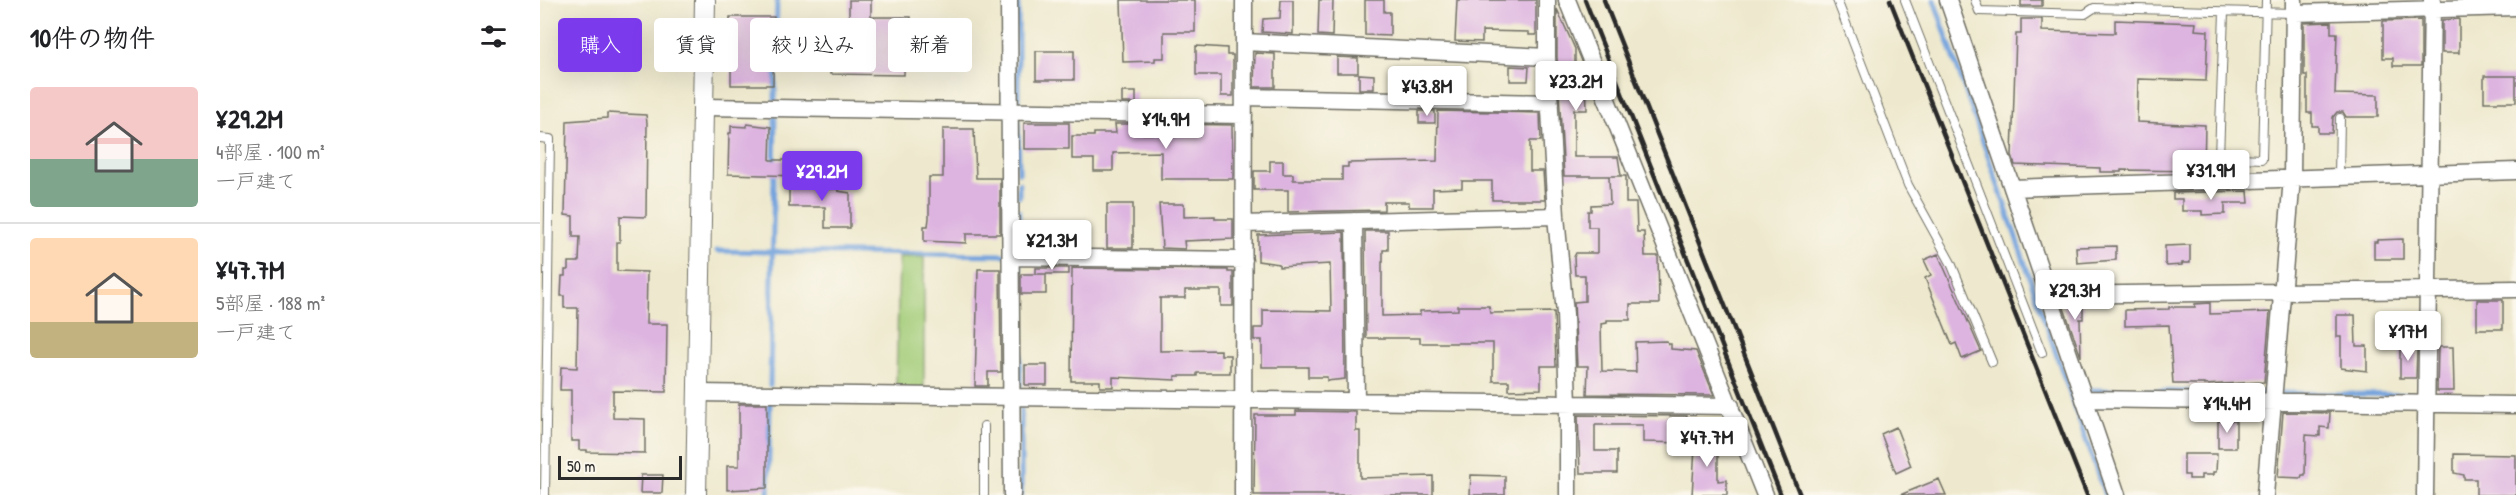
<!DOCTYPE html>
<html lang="ja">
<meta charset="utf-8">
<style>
:root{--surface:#fff;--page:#f2f2f2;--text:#202124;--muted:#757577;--line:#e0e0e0;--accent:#7c3aed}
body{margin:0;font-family:"Patrick Hand","Klee One",sans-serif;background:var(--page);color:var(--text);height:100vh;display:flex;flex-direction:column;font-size:22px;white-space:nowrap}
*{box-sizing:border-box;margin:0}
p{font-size:20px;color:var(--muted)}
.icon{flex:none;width:33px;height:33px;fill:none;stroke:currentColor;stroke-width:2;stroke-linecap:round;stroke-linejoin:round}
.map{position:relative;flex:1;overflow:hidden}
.drawer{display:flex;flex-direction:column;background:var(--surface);width:540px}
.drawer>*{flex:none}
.banner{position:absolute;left:18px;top:18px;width:570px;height:54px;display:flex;gap:12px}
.scale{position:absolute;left:18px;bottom:15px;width:124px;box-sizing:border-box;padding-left:6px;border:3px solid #2b2b2b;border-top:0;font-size:16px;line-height:21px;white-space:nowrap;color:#2b2b2b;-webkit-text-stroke:4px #fbf7ec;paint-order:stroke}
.price{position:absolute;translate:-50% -51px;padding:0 14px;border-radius:6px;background:#fff;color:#222;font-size:20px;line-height:39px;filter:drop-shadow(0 2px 3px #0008)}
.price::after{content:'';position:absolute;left:50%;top:36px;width:18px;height:14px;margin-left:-9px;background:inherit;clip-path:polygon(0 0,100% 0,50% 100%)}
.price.on{background:var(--accent);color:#fff}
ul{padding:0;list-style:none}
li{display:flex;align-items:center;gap:18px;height:150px;padding:0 30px}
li+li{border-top:2px solid var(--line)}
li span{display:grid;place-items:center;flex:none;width:168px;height:120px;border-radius:6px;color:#555}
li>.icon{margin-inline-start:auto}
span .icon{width:72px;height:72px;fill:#fffc;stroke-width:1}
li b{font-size:26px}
h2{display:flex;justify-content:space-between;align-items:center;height:72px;padding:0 30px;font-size:26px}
.tag{padding:0 21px;border-radius:6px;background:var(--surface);box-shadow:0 6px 24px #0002;font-size:21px;line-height:54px}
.tag.on{background:var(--accent);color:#fff}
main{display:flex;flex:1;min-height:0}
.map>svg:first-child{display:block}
</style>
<main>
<section class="drawer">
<h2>10件の物件<svg class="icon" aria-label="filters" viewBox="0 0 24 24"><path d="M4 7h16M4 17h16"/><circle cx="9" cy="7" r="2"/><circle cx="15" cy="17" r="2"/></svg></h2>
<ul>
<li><span style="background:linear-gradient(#f6c9c9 60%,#7fa58c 0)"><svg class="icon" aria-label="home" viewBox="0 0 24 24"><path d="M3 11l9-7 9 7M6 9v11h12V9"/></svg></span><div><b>¥29.2M</b><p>4部屋 · 100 m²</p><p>一戸建て</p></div></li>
<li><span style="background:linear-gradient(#ffd9b3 70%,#c2b280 0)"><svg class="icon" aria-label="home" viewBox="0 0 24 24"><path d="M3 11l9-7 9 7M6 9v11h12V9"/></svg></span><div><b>¥47.7M</b><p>5部屋 · 188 m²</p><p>一戸建て</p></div></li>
</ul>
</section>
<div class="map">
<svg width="1976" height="495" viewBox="0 0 1976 495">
<rect width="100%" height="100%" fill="#fbf7ec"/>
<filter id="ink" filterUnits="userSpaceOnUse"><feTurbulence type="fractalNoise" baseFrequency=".0167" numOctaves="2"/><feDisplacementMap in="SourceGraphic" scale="12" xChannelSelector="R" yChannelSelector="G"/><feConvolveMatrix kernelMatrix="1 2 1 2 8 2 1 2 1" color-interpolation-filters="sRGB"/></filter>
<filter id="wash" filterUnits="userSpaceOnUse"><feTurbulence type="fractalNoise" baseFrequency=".008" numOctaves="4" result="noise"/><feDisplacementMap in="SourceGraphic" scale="24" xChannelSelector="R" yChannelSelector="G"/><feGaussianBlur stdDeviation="1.35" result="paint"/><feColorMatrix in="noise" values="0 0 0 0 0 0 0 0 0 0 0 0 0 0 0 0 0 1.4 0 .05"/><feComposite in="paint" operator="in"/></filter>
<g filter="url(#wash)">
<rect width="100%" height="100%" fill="#eee9ce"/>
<path fill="#a3cc78" stroke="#677c52" stroke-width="1.5" d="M359,257H384V390L356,389Z"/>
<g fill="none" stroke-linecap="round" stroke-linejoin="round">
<path stroke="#73a3dd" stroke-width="5" d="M478,0V102
M1394,0L1565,495
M235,100L237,0
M478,121L479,173
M479,183V196
M479,211V245
M177,251L464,255
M480,265V324
M480,339V385
M230,385L235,117
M1551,390L1725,393
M1740,393L1874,395
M481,410V495
M228,495L230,402"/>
</g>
<g id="blocks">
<path fill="#ddb4e0" d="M309,0H331V17H371V30H365L364,75L290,74L291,35H309Z
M581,0H655V32H624V58H615V61L583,62Z
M741,0H753V34L722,32L723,19L740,18Z
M779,0H793L792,36L778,35Z
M825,0H844V12H850V36L825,35Z
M917,0H996V35H989V32L942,31V42L915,41Z
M1481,0H1502V6H1481Z
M1017,9L1035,49V68H1043L1046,77L1047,110H1034V157H1078L1081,176H1024L1017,57Z
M190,17H234L233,85H191V53H187V38L183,37V25L190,23Z
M1481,19H1502V31L1575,33V20L1656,23L1655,30L1668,31L1666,81L1598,79L1597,122L1665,125L1664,171L1581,170V172H1560V168L1475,165L1472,156L1476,34H1481Z
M1919,19V53H1902V20Z
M1881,20V66H1853V58H1843V21Z
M1791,22V33H1797L1795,94L1838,95V117H1806L1803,112H1797L1793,117L1792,133H1778V126H1772V113H1767V75H1764V23Z
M656,46L687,48V55H693V96H681V75H656Z
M496,51H534V80H496Z
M715,53L735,54V87H714Z
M797,57L818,58V73H797Z
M970,66L989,67L988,81H970Z
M819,74L834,75V89H819Z
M1944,76H1976V102H1944Z
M582,92H596V103H582Z
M879,111H895V123H879Z
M898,111L1000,113L1001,141H990V171H1003L1005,200H952V181H922V188L893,189V207H869V202H844V210L748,212V190H714V171H730V161H743V174H753V180H802V167H808V163L897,161Z
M67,113L106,115L107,123L106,217L80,216V242H77V271L107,272L106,324H127L126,392L73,391V418L105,419V453L47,452V450H39V441H31V390H20L21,367L37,368L38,308H24V296H21L22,276H25V270H28V262H39L40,237H33V216L25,215L27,121L67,118Z
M484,123H529V149H484Z
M207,124L231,127L230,160H260V176L188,174L189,133H191V126L207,127Z
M575,124H596V131H603V134H628V124L692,125L693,179H621V152L573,153V171H554V159H532V136H554V133H576Z
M403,129H434L436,178H460V234H426V243L384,241V226H388L389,218V177H403Z
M1069,176H1086V203H1096L1097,232H1104L1105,256H1118L1119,304H1090V320H1067V323L1061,324L1062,371L1096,372L1095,342L1127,341L1128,344H1131V349L1156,351L1174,395L1047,394L1048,366H1037L1034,302L1045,301V275H1035L1034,257L1036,253H1057V227H1048V211H1051V205L1070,204Z
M249,180H274V189H298V191L310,193V228H285V207H249Z
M1708,191L1709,203H1685V214L1662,215V211H1642V199H1633V193Z
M567,204H593V248H567Z
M619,204H644V217L675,216V219H693V239L644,241L645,249L622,248Z
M486,223L530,225V247H496V244H485Z
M825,231H848V250H843V262H842V316L880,315V311L918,310V306H949L950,313L1014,312L1016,366H1001V389L969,390V381H953V343H880V338H826Z
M804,232L805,379L787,381V377H768V367H722V340H714V328H723V310L791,311L790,264L739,267V264L718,261V235Z
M1863,239V259H1834V242H1837V240Z
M1650,245V263H1642V265L1627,266L1625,263V246Z
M1576,246V260L1537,263L1536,247Z
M1398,254L1441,351L1422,359L1416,343L1412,345L1385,278L1391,275L1384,260Z
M496,268H529V274H496Z
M532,268L688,270V272H693V306H681V290H645V298H620V351L681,350V355H690V373H657V376H635V380L573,377V387H560V381H531Z
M438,269H460L461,372H448V386H435Z
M481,274H506V294H481Z
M1937,300H1963V329H1937Z
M1670,303V314L1730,312L1724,382L1664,385V384H1633L1629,325L1585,326V310L1629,309V307H1655V304Z
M1523,305H1543V319H1540L1541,357Z
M1797,315H1815L1816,346H1827V371L1801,368V337H1797Z
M1860,347H1877L1876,378H1860Z
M1898,347H1913L1914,391H1897Z
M485,365H507V385H485Z
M199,404H227V488L187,490V466H199Z
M756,411L816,412V431H820V478L893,476V495H714L715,415H756Z
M1743,412L1790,413L1789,428L1780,427V436L1766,435L1765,475H1762L1761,478L1738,477Z
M1038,415L1147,416L1146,443L1103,442V425H1055V451H1077V473H1040Z
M1678,421H1696V448H1678Z
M1356,427L1371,466L1356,473L1341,434Z
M1156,433L1174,434V449H1178V481L1187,480V495H1152Z
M1644,454H1677L1676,472H1673V475H1661V479H1649V475H1644Z
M1914,454L1976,455V495H1936V479H1924V475L1914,473Z
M101,475H123L122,493H100Z
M931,475L965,476V495H930Z
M1399,479L1406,495H1360Z"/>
</g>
</g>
<g filter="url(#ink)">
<use href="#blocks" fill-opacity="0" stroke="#6f6e64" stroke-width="1.5"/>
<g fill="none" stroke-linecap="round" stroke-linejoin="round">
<g stroke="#6f6e64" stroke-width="10">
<path id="service" d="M1297,0L1368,185L1411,263L1452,362
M1365,0L1502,353
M1435,0L1439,11L1545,14L1554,8L1754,13
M1684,12L1679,157L1722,159L1726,0
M0,138L10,139L5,495
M1799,176L1800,118
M444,495V426"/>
</g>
<g stroke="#6f6e64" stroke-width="19">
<path id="minor" d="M469,0L472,495
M1007,0V57L1016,216L1025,314L1028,405V495
M1027,0L1225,495
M1408,0L1577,495
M1754,13L1976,7
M704,42L1007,57
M704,97L1010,103
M163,107L704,115
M1472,188L1976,171
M814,221L816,401
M704,224L1016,216
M471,257L704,260
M1509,295L1976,289
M158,393L1191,406
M1544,399L1976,405
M703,495L704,0
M1725,495L1752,178L1754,0
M1885,495L1892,0"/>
</g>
<g stroke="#6f6e64" stroke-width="22">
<path id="tertiary" d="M156,495L165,0"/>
</g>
<use href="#service" stroke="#fff" stroke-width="8"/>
<use href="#minor" stroke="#fff" stroke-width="16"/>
<use href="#tertiary" stroke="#fff" stroke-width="20"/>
<path stroke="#2b2b2b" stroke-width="4.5" d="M1045,0L1241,495
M1064,0L1260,495
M1350,0L1547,495"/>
</g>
</g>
</svg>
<div class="scale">50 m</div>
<b class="price" style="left:1036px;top:112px">¥23.2M</b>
<b class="price" style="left:887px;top:117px">¥43.8M</b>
<b class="price" style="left:626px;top:150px">¥14.9M</b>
<b class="price" style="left:1671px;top:201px">¥31.9M</b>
<b class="price on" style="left:282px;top:202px">¥29.2M</b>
<b class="price" style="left:512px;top:271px">¥21.3M</b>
<b class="price" style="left:1535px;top:321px">¥29.3M</b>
<b class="price" style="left:1868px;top:362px">¥17M</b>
<b class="price" style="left:1687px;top:434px">¥14.4M</b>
<b class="price" style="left:1167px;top:468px">¥47.7M</b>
<div class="banner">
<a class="tag on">購入</a>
<a class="tag">賃貸</a>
<a class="tag">絞り込み</a>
<a class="tag">新着</a>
</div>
</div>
</main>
